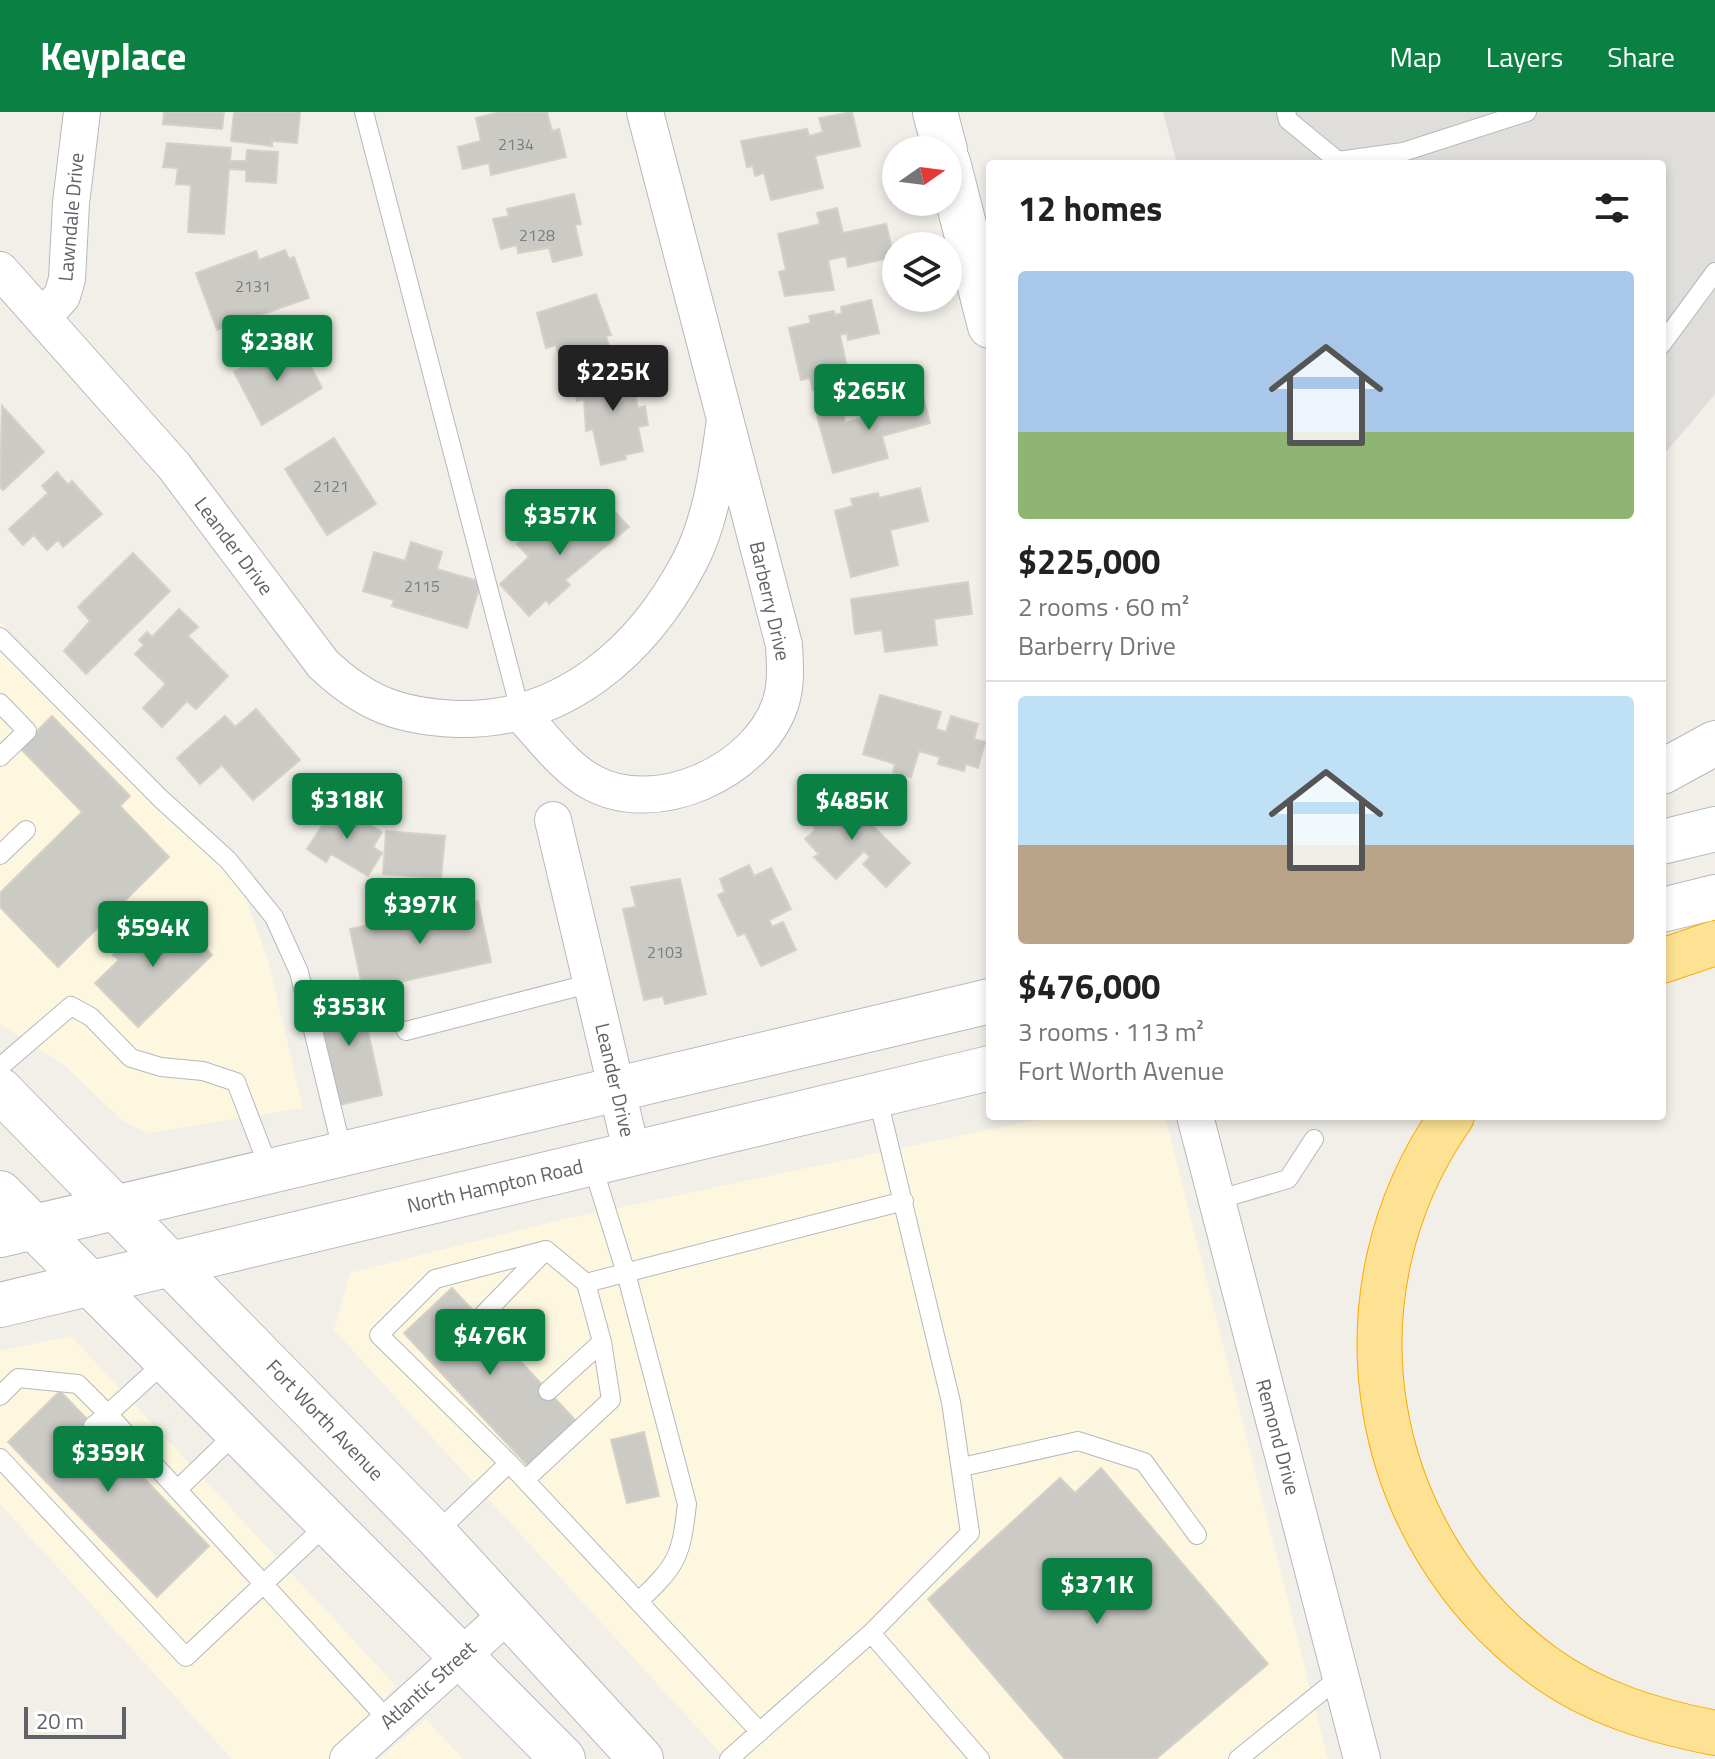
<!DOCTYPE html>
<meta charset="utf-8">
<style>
:root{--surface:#fff;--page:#f6f6f6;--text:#222;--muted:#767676;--line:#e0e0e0;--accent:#0b8043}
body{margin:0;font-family:"Titillium Web",sans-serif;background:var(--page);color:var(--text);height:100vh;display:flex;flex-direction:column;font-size:30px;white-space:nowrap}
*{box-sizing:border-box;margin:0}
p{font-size:26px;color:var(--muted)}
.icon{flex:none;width:44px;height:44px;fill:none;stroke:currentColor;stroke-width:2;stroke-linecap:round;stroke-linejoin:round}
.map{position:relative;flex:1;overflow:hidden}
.side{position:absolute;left:986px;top:48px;width:680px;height:960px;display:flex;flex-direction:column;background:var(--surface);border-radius:8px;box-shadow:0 4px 12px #0003}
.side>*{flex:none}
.needle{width:52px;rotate:76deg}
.controls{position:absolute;left:882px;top:24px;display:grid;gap:16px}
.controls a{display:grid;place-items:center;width:80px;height:80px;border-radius:50%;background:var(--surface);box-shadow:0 4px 12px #0003;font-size:40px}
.scale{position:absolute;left:24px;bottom:20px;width:102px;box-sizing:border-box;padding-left:8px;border:4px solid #5f6368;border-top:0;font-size:22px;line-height:28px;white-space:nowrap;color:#5f6368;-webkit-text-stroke:6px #fff;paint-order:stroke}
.price{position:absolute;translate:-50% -68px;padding:0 18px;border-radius:8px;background:var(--accent);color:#fff;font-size:26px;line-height:52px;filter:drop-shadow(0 2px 4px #0008)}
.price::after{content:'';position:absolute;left:50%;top:48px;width:24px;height:18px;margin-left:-12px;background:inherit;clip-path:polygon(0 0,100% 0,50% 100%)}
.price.active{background:#222;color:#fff}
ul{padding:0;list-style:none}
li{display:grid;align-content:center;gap:16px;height:424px;padding:0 32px}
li+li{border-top:2px solid var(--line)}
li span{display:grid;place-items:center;height:248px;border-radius:8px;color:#555}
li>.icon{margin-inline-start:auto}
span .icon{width:144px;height:144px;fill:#fffc;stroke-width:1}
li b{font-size:34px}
h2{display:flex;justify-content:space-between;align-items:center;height:96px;padding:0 32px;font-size:34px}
header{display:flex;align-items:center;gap:48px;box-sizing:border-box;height:112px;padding:0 40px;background:var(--accent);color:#fff}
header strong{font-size:38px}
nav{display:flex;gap:44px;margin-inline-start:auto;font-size:28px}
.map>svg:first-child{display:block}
</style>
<header>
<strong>Keyplace</strong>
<nav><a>Map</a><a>Layers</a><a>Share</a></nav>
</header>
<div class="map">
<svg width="1715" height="1647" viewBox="0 0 1715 1647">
<rect width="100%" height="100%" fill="#f1efe8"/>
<path fill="#fef7e0" d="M0,510L231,747L268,848L303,996L148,1021L123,1009L64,953L0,912Z
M1053,1004H1165L1328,1647H726L334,1218L350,1161L556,1109Z
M71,1224L396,1574L331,1647H232L0,1392V1239Z
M426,1607L463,1647H379Z"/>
<path fill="#e0deda" d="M1163,0H1715V282L1662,345V52H1177Z"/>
<path fill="#cccac5" stroke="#d6d1c6" stroke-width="2" d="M164,0H224L222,17L163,12Z
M234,0H300L297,31L272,29V34L231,29Z
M500,0H547L552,19L559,17L566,45L491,63L489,51L463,57L458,35L481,29L476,6Z
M852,0L860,34L815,44L823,76L771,88L764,61L755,64L753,54L747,55L741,29L807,17L809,24L823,20L819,6Z
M167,31L231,36L230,49H246L247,38L278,40L276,71L246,69V58L229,57L224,122L188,120L191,73L176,72L178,56L163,55Z
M574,82L581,112L575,113L582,143L553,150L549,136L518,141L517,133L501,137L493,107L509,104L507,97Z
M837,96L843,121L886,112L894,145L848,155L846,144L828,148L834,178L785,184L779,160L786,158L778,122L820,112L817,101Z
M285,138L289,147L294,145L309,186L217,218L196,161L256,139L259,148Z
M596,182L611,223L606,224L611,242L562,255L556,233L546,236L537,201Z
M871,188L879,221L848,228L847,221L840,223L850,270L813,278L810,266L801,268L789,216L811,211L809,204L834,199L835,203L842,201L841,195Z
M283,234L291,248L304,241L322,276L262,313L234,260Z
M634,253L639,278L627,280L628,284L635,283L638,296L645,294L648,313L638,315L643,339L625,343L626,347L601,353L593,317L586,319L584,287L577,289L573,272L601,266L600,260Z
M921,277L930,311L882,324L888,346L833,361L817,304L842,297L845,311L895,297L892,285Z
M2,294L44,340L3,378L0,375Z
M334,326L376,392L327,423L285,357Z
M57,360L68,373L72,369L102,402L63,435L58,428L47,438L34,423L23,433L9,417L48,381L42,374Z
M920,376L928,409L890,418L898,453L851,465L835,399L853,394L851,387L878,381L879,386Z
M604,388L629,415L565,468L570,473L549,492L546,488L529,504L500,472L529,445L517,432L540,412L557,431Z
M411,430L442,440L437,457L481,470L467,516L392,494L394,488L363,479L374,440L405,449Z
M133,441L170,479L86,562L64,539L90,509L78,495Z
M968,470L972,502L934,507L937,533L885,540L882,518L855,522L851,487Z
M179,497L198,515L188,524L228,564L196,597L187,589L162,615L143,596L166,572L135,542L144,533L139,528L147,520L152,525Z
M880,583L941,600L936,617L946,620L951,604L978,612L974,627L985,630L978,656L966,652L964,659L938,652L940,645L919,639L911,665L893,660L895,652L863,642Z
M256,597L300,648L253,688L222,653L200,672L177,646L225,604L235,615Z
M52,604L130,684L120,694L169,745L58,855L0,795V781L82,700L20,636Z
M839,680L910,751L886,775L863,752L870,745L864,739L836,767L814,745L819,742L805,727L816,717L808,709Z
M336,692L382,720L373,735L382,741L368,764L331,742L326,750L307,737Z
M386,719L445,724L441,766L383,762Z
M749,753L754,764L771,756L791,797L769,808L772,815L783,810L796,838L761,854L745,821L738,824L718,783L725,780L720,767Z
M680,767L706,882L665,892L663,884L644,888L623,797L636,795L631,775Z
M478,789L491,850L363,878L350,817Z
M170,799L212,843L138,915L95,871L119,848L113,843L129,828L134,834Z
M359,879L382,983L339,993L315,889Z
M452,1176L576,1309L528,1354L404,1221Z
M60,1279L209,1434L157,1485L8,1330Z
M644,1320L659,1384L627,1391L611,1328Z
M1101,1356L1268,1552L1156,1647H1065L928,1487L1060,1366L1075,1381Z"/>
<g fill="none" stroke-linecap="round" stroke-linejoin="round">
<g stroke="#b5b8bc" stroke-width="20">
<path id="service" d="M364,0L521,602
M1286,0L1288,8L1338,49L1403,40L1527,0
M1662,232L1715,160
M0,525L161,687L228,748L274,805L299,860L343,1042
M0,591L27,619L0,645
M0,743L26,718
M406,919L592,871
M0,955L71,894L91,905L131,946L161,955L203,959L236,970L270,1059
M592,1052L626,1161L687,1392C681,1444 678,1452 640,1488
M1217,1088L1288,1067L1314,1027
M586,1171L904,1089
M480,1206L545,1139
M548,1279L602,1230
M0,1284L18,1266L78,1272L108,1302L167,1248
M93,1314L108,1302L388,1608
M0,1346L186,1545L326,1413
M509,1351L379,1223L435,1167L546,1138L586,1171L602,1230L611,1288L525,1368
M962,1355L1078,1329L1144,1350L1197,1423
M178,1377L237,1320
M435,1422L509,1351L760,1620
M871,1521L980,1647
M729,1647L871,1521L970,1421L951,1290L877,983
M1238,1647L1341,1564"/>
</g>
<g stroke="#b5b8bc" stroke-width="38">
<path id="minor" d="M0,158L174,354L323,552C365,592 401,605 459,607C564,609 643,539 690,449C712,406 718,356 725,308
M44,204L62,184L67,167L71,91L82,0
M521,602C542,624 564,655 591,670C656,706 756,660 780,593C787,572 785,554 784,533L645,0
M553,708L632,1042
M1195,1004L1362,1647
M348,1647L509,1501"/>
</g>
<g stroke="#b5b8bc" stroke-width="46">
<path id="tertiary" d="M935,0L945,38
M948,50L990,214"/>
</g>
<g stroke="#b6babf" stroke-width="46">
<path id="secondary" d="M1662,660L1715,631
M1662,730L1715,717
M1662,798L1715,785
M0,978L435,1422L641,1647
M0,1081L563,1647
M0,1123L990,889
M0,1193L990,956"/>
</g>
<g stroke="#f9ab00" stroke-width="46">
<path id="motorway" d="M1662,849L1715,831
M1452,1004C1327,1182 1368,1424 1542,1553C1593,1591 1654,1609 1715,1621"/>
</g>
<use href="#service" stroke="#fff" stroke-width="18"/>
<use href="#minor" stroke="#fff" stroke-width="36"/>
<use href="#tertiary" stroke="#fff" stroke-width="44"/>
<use href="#secondary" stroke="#fff" stroke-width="44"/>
<use href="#motorway" stroke="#fde293" stroke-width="44"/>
</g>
<g text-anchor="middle" stroke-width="7" stroke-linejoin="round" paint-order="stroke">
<g font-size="16" fill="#7a7d7f">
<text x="516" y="38">2134</text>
<text x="537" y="129">2128</text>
<text x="253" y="180">2131</text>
<text x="331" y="380">2121</text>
<text x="422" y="480">2115</text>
<text x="665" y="846">2103</text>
</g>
<g font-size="20" fill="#5f6368" stroke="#fff">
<text transform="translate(71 105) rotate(-85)" y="7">Lawndale Drive</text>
<text transform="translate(234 434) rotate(53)" y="7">Leander Drive</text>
<text transform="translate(770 489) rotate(77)" y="7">Barberry Drive</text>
<text transform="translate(615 968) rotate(77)" y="7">Leander Drive</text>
<text transform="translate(495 1074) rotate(-13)" y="7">North Hampton Road</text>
<text transform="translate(325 1308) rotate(46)" y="7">Fort Worth Avenue</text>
<text transform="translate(1278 1325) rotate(75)" y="7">Remond Drive</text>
<text transform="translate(428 1573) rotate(-42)" y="7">Atlantic Street</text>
</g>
</g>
</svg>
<div class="controls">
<a><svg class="needle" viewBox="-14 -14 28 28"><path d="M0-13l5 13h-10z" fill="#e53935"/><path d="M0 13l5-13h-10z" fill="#767676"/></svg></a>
<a><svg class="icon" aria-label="layers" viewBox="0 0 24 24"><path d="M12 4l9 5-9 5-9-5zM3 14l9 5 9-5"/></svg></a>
</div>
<div class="scale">20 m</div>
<b class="price" style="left:277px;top:271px">$238K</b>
<b class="price active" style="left:613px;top:301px">$225K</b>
<b class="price" style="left:869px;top:320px">$265K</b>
<b class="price" style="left:560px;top:445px">$357K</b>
<b class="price" style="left:347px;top:729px">$318K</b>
<b class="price" style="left:852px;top:730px">$485K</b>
<b class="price" style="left:420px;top:834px">$397K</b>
<b class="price" style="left:153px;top:857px">$594K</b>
<b class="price" style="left:349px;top:936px">$353K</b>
<b class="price" style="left:490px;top:1265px">$476K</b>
<b class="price" style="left:108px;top:1382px">$359K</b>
<b class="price" style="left:1097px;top:1514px">$371K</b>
<section class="side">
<h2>12 homes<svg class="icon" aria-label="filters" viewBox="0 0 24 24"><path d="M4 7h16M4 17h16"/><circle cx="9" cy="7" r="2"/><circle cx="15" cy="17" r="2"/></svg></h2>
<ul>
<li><span style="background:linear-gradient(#a9c7e8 65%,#8fb573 0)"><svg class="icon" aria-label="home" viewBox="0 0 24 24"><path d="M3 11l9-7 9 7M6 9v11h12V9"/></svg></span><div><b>$225,000</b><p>2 rooms · 60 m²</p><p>Barberry Drive</p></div></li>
<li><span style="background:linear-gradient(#bfe0f5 60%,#b9a48a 0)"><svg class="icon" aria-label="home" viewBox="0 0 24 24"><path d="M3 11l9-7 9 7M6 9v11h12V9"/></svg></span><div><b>$476,000</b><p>3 rooms · 113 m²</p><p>Fort Worth Avenue</p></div></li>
</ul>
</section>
</div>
